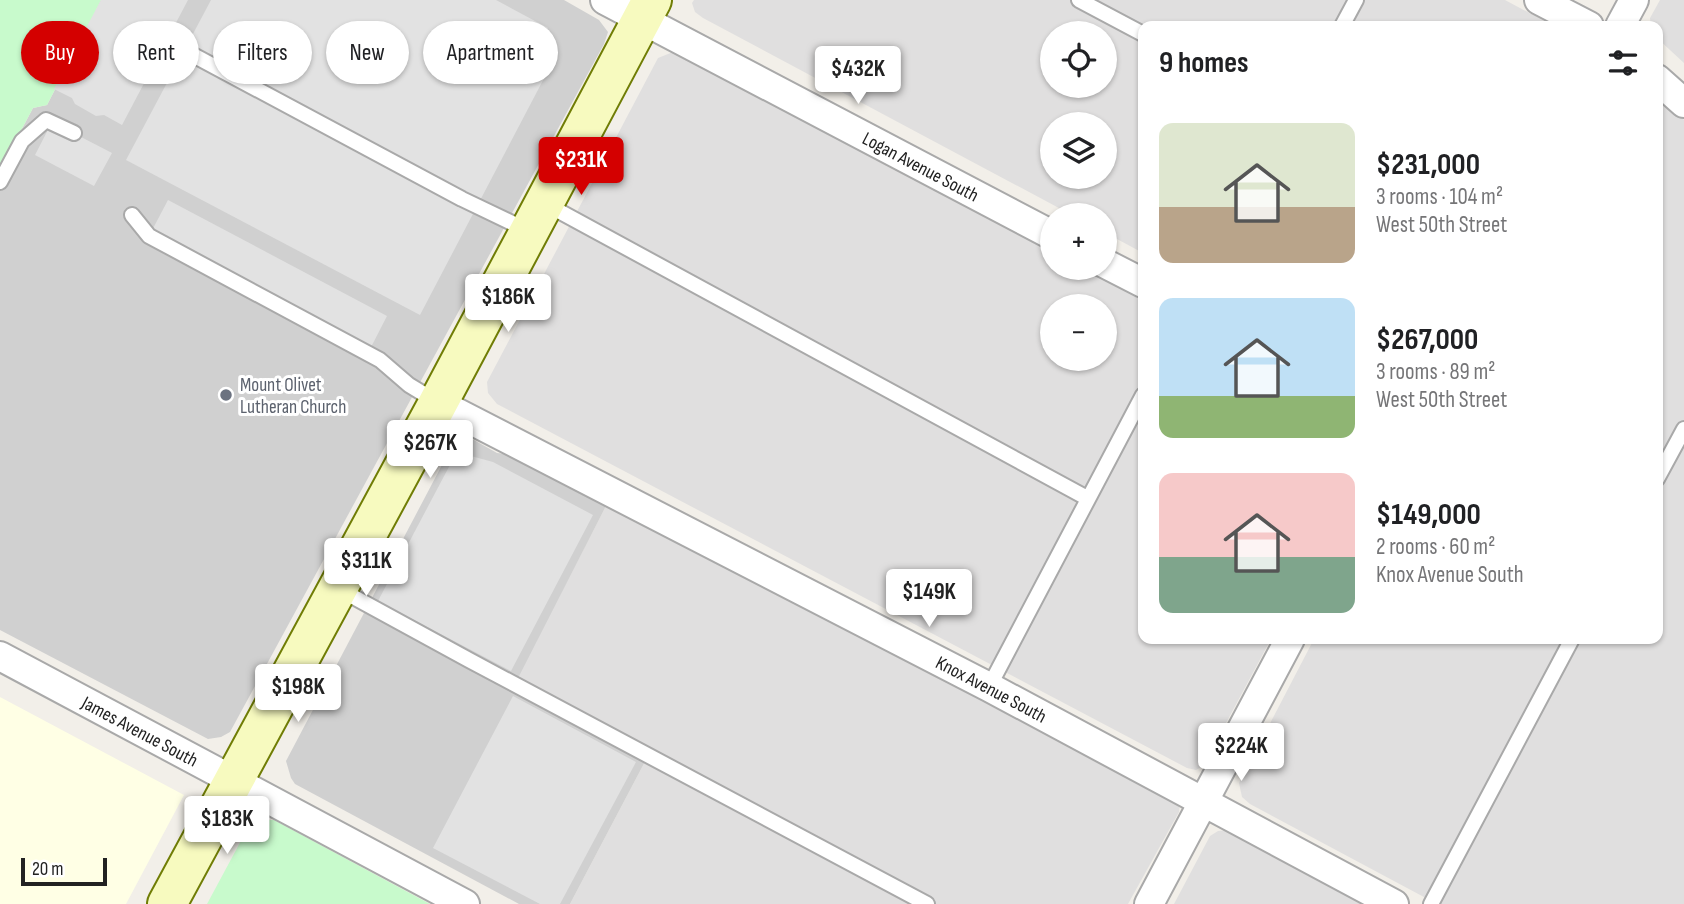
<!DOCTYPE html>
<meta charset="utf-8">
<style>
:root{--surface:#fff;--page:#f6f6f6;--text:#202124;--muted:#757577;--accent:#d40000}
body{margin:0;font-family:"Sofia Sans Condensed",sans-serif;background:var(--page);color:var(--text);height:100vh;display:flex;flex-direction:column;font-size:26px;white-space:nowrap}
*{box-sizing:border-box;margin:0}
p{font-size:23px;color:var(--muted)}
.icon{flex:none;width:38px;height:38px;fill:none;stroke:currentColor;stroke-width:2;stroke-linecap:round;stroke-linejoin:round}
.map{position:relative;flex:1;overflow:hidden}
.details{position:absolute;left:1138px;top:21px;width:525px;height:623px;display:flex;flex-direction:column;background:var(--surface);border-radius:14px;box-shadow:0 2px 5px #0004}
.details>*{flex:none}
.hud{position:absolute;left:21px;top:21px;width:665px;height:63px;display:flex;gap:14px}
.buttons{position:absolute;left:1040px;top:21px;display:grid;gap:14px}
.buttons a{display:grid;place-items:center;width:77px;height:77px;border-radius:50%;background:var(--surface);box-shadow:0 2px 5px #0004;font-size:35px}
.scale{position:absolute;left:21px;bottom:18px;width:86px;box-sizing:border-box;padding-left:7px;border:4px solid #222;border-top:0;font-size:19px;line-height:24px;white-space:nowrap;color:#222;-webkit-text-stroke:5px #fff;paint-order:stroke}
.price{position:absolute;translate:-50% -60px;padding:0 16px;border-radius:7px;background:#fff;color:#222;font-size:23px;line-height:46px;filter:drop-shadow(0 2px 4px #0008)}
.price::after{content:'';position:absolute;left:50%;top:42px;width:21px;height:16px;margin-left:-10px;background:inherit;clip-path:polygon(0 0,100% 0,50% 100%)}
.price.active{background:var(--accent);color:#fff}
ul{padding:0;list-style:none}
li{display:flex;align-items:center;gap:21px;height:175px;padding:0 21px}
li span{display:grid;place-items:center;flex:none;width:196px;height:140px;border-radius:14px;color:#555}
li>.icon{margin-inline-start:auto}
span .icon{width:84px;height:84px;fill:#fffc;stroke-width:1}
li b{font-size:30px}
h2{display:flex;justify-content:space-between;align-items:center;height:84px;padding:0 21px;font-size:30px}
.pill{padding:0 24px;border-radius:32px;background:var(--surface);box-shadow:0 2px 5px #0004;font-size:24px;line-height:63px}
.pill.active{background:var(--accent);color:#fff}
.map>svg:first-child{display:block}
</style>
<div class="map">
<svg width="1684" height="904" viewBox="0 0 1684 904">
<rect width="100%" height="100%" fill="#f2efe9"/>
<path fill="#e0dfdf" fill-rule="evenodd" d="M694,0H1505L1554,26H1143V253L1104,232V215H1072L703,18L695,12L692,3ZM1052,33H1104V86H1052ZM1052,124H1104V177H1052Z
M1660,0H1684V63L1657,38V26H1651L1650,18Z
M673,52L684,56L1052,250V268H1085L1143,299V639H1271L1203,766L1196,770L1187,768L497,404L488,393L487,382L658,58ZM1052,306H1104V359H1052Z
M1657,88L1684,120V904H1437L1250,804L1242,797L1239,783L1314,639H1657Z
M607,504L1177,796L1180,803L1179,812L1128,904H570L649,754L514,684Z
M1229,830L1363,904H1174L1210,836L1218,831Z"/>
<path fill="#ffffe5" d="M0,697L184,795L126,904H0Z"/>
<path fill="#d0d0d0" d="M101,0H564L599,20L608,32L604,44L230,732L221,737L208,739L0,630V170L33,108L47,105Z
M462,439L474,440L497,453L523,456L607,504L515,684L649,754L570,904H519L295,784L291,778L286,761L452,446Z"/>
<path fill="#c8facc" d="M0,0H101L47,105L33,108L0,170Z
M255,820H274L430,904H207L243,837Z"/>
<path fill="#e2e2e2" d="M101,0H188L122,125L104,115L96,116L75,104L72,98L54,89Z
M211,0H496L548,28L534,56L551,65L420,315L126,160Z
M52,122L112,153L94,186L35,155Z
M168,200L387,316L368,353L149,236Z
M471,456L493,462L593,515L511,671L378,601L451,463Z
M513,696L636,762L560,904H540L433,848Z"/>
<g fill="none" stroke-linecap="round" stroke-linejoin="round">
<g stroke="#a9a9a9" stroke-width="18">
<path id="service" d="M1079,0L1143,34
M1342,26L1356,0
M193,55L462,199L529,231
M0,182L22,141L46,120L74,133
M544,203L1087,498
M132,215L149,236L380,360L409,385L437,402
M1657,479L1684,429
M339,589L469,660L927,904
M989,687L1143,395
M1431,904L1572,639"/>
</g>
<g stroke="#a9a9a9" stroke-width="32">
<g id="minor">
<path id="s1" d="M605,0L1052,235"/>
<path d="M1539,0L1589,26"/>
<path d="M1620,26L1634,0"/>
<path d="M1657,79L1684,103"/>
<path d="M1104,263L1143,283"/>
<path id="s2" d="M438,403L989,687L1394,904"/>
<path id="s3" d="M0,656L465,904"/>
<path d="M1149,904L1290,639"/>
</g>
</g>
<g stroke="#707d05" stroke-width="42">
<path id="secondary" d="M167,904L438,403L652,0"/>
</g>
<use href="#service" stroke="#fff" stroke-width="14"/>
<use href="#minor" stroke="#fff" stroke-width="28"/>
<use href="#secondary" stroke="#f7fabf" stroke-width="38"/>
</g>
<circle fill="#6b7280" stroke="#fff" stroke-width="2.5" cx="226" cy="395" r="7"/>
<g text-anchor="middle" stroke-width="6" stroke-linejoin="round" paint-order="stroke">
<g font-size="19" fill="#222" stroke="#fff">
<text dy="7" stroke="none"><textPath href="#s1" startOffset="357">Logan Avenue South</textPath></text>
<text dy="7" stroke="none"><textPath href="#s2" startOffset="623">Knox Avenue South</textPath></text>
<text dy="7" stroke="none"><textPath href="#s3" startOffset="159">James Avenue South</textPath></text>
</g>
<g font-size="19" fill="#5b616d" stroke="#fff" text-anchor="start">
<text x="240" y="391">Mount Olivet<tspan x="240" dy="22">Lutheran Church</tspan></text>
</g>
</g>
</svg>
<div class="buttons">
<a><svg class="icon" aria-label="locate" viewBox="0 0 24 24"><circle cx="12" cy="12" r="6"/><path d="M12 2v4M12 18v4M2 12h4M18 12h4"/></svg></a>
<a><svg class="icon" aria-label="layers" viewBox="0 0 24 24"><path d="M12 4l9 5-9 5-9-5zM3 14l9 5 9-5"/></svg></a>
<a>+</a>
<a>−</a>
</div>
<div class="scale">20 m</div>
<b class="price" style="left:858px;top:106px">$432K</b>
<b class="price active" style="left:581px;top:197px">$231K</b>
<b class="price" style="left:508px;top:334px">$186K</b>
<b class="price" style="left:430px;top:480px">$267K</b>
<b class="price" style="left:366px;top:598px">$311K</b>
<b class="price" style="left:929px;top:629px">$149K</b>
<b class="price" style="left:298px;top:724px">$198K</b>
<b class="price" style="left:1241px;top:783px">$224K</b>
<b class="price" style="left:227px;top:856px">$183K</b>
<div class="hud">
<a class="pill active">Buy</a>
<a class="pill">Rent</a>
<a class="pill">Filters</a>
<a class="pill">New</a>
<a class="pill">Apartment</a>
</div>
<section class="details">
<h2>9 homes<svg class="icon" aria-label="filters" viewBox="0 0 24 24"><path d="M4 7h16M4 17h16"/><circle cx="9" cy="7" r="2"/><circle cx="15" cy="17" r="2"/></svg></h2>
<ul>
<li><span style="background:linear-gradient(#dfe7d0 60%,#b9a48a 0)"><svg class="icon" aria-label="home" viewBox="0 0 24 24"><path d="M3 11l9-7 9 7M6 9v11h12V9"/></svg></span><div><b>$231,000</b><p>3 rooms · 104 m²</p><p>West 50th Street</p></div></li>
<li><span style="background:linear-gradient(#bfe0f5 70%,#8fb573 0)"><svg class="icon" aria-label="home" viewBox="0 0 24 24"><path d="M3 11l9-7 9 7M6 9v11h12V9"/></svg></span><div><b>$267,000</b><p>3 rooms · 89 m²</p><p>West 50th Street</p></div></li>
<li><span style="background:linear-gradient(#f6c9c9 60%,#7fa58c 0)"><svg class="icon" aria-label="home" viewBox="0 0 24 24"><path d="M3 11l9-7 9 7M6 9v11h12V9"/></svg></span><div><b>$149,000</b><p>2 rooms · 60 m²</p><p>Knox Avenue South</p></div></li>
</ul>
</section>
</div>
